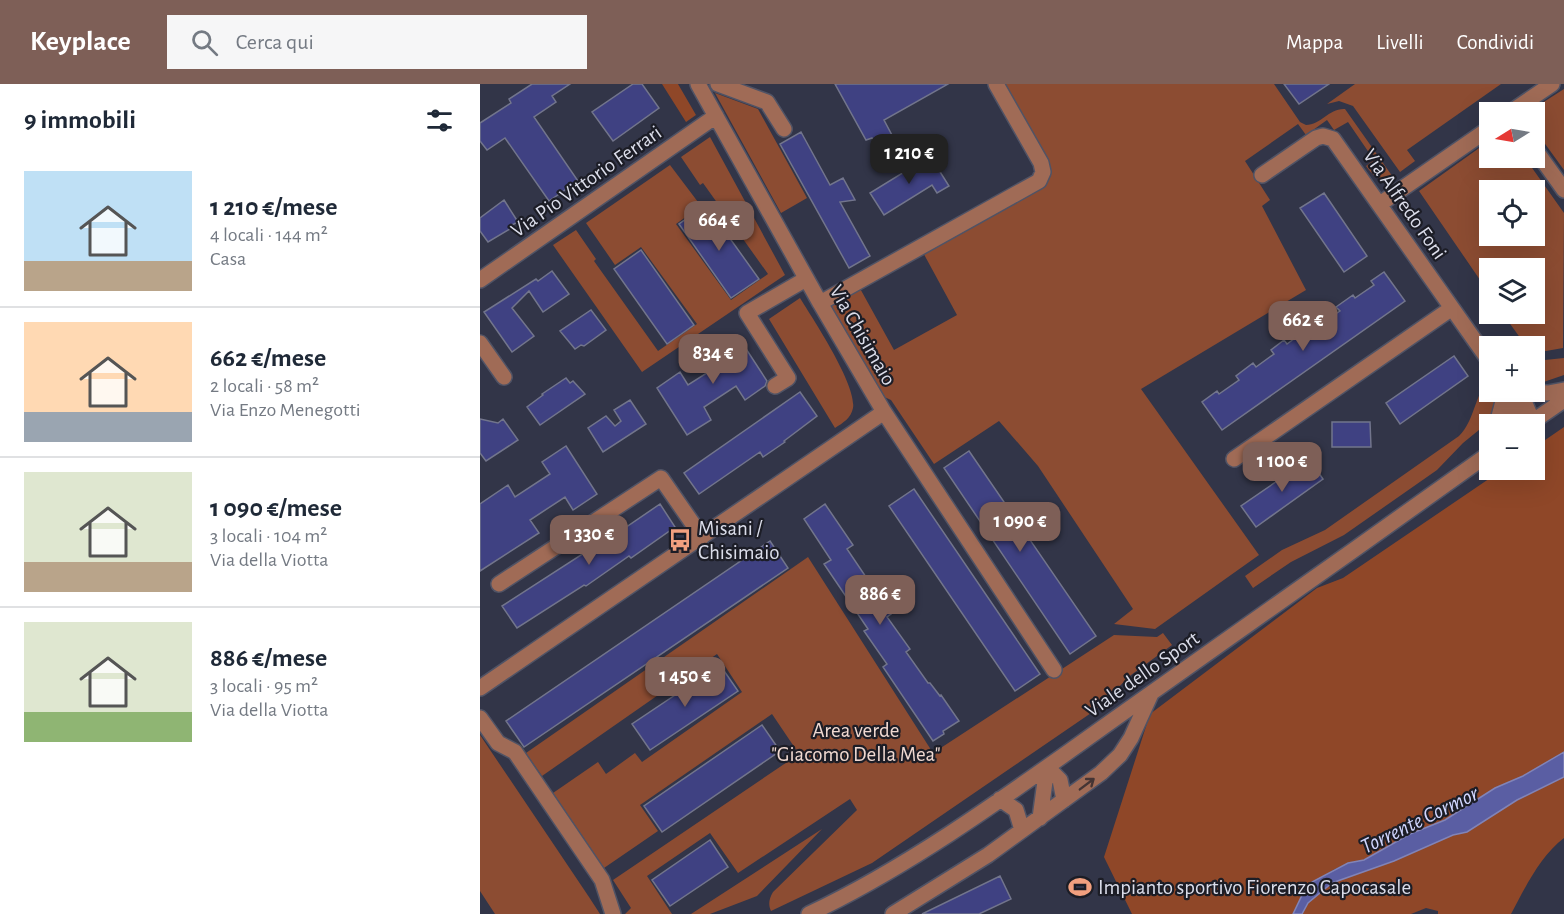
<!DOCTYPE html>
<html lang="it">
<meta charset="utf-8">
<style>
:root{--surface:#fff;--page:#f6f6f7;--text:#1f2937;--muted:#747a83;--line:#e0e1e3;--accent:#7e5f57}
body{margin:0;font-family:"Alegreya Sans",sans-serif;background:var(--page);color:var(--text);height:100vh;display:flex;flex-direction:column;font-size:22px;white-space:nowrap}
*{box-sizing:border-box;margin:0}
p{font-size:20px;color:var(--muted)}
.icon{flex:none;width:33px;height:33px;fill:none;stroke:currentColor;stroke-width:2;stroke-linecap:round;stroke-linejoin:round}
.map{position:relative;flex:1;overflow:hidden}
.sheet{display:flex;flex-direction:column;background:var(--surface);width:480px}
.sheet>*{flex:none}
.needle{width:39px;rotate:259deg}
.buttons{position:absolute;left:999px;top:18px;display:grid;gap:12px}
.buttons a{display:grid;place-items:center;width:66px;height:66px;border-radius:0px;background:var(--surface);box-shadow:0 6px 24px #0002;font-size:30px}
.price{position:absolute;translate:-50% -51px;padding:0 14px;border-radius:12px;background:var(--accent);color:#fff;font-size:20px;line-height:39px;filter:drop-shadow(0 2px 3px #0008)}
.price::after{content:'';position:absolute;left:50%;top:36px;width:18px;height:14px;margin-left:-9px;background:inherit;clip-path:polygon(0 0,100% 0,50% 100%)}
.price.on{background:#222;color:#fff}
ul{padding:0;list-style:none}
li{display:flex;align-items:center;gap:18px;height:150px;padding:0 24px}
li+li{border-top:2px solid var(--line)}
li span{display:grid;place-items:center;flex:none;width:168px;height:120px;border-radius:0px;color:#555}
li>.icon{margin-inline-start:auto}
span .icon{width:72px;height:72px;fill:#fffc;stroke-width:1}
li b{font-size:26px}
h2{display:flex;justify-content:space-between;align-items:center;height:72px;padding:0 24px;font-size:26px}
header{display:flex;align-items:center;gap:36px;box-sizing:border-box;height:84px;padding:0 30px;background:var(--accent);color:#fff}
header strong{font-size:28px}
nav{display:flex;gap:33px;margin-inline-start:auto;font-size:21px}
.search{width:420px;height:54px;background:var(--page);display:flex;align-items:center;gap:15px;box-sizing:border-box;padding:0 21px;border-radius:0px;color:var(--muted);font-size:22px}
main{display:flex;flex:1;min-height:0}
.map>svg:first-child{display:block}
</style>
<header>
<strong>Keyplace</strong>
<div class="search"><svg class="icon" aria-label="search" viewBox="0 0 24 24"><circle cx="10" cy="10" r="6"/><path d="M15 15l6 6"/></svg>Cerca qui</div>
<nav><a>Mappa</a><a>Livelli</a><a>Condividi</a></nav>
</header>
<main>
<section class="sheet">
<h2>9 immobili<svg class="icon" aria-label="filters" viewBox="0 0 24 24"><path d="M4 7h16M4 17h16"/><circle cx="9" cy="7" r="2"/><circle cx="15" cy="17" r="2"/></svg></h2>
<ul>
<li><span style="background:linear-gradient(#bfe0f5 75%,#b9a48a 0)"><svg class="icon" aria-label="home" viewBox="0 0 24 24"><path d="M3 11l9-7 9 7M6 9v11h12V9"/></svg></span><div><b>1 210 €/mese</b><p>4 locali · 144 m²</p><p>Casa</p></div></li>
<li><span style="background:linear-gradient(#ffd9b3 75%,#9aa5b1 0)"><svg class="icon" aria-label="home" viewBox="0 0 24 24"><path d="M3 11l9-7 9 7M6 9v11h12V9"/></svg></span><div><b>662 €/mese</b><p>2 locali · 58 m²</p><p>Via Enzo Menegotti</p></div></li>
<li><span style="background:linear-gradient(#dfe7d0 75%,#b9a48a 0)"><svg class="icon" aria-label="home" viewBox="0 0 24 24"><path d="M3 11l9-7 9 7M6 9v11h12V9"/></svg></span><div><b>1 090 €/mese</b><p>3 locali · 104 m²</p><p>Via della Viotta</p></div></li>
<li><span style="background:linear-gradient(#dfe7d0 75%,#8fb573 0)"><svg class="icon" aria-label="home" viewBox="0 0 24 24"><path d="M3 11l9-7 9 7M6 9v11h12V9"/></svg></span><div><b>886 €/mese</b><p>3 locali · 95 m²</p><p>Via della Viotta</p></div></li>
</ul>
</section>
<div class="map">
<svg width="1084" height="830" viewBox="0 0 1084 830">
<rect width="100%" height="100%" fill="#323548"/>
<path fill="#8c4c32" fill-rule="evenodd" d="M525,0H794L820,38L826,41C841,41 849,24 865,25L915,96C901,99 895,94 886,82L894,76L868,38L854,46L847,36L826,51L818,40L765,77L790,116L782,122L826,206L661,305L779,471L675,545L634,540L653,525L558,382L519,337L454,380L411,316L400,311L347,215L377,199L414,266L477,231L440,163L561,96L565,74Z
M875,0H1021L927,66L935,77L920,88L873,22L859,17L847,20Z
M1084,5V86L1055,46L1053,28L1059,21Z
M235,9L278,25L327,114L301,129Z
M230,53L305,191L162,288L73,161L96,146L116,175L114,177L178,267L217,240L161,163L135,181L106,139L190,81L221,122L196,140L251,216L288,190L223,99L220,101L201,73Z
M1009,57L1010,74H1045L1084,129L1083,264L1066,267L1055,266L1054,262H1046L1023,230H1054V184H1010L1009,209L939,107ZM1010,106H1054V152H1010Z
M320,214C333,235 377,301 373,324C371,334 363,339 355,344L289,235Z
M1084,274V291L1055,301V277Z
M1009,296L1010,308H1015L1016,313L1010,337L983,359L957,386L864,451L811,478L773,504L765,492L802,466L845,446L979,352C995,336 994,312 1009,296Z
M328,473L453,669L634,551L677,553L683,549L692,561L651,591L614,627L392,779L291,827C288,820 289,815 293,808L377,726L370,715L258,789L230,749L167,792L192,830H145L151,824L133,796L319,670L292,630L160,721L178,747L124,784L73,709L118,678L126,690L155,669L162,678L262,608L237,570L62,692L46,669Z
M0,651L109,813L120,830H15L0,807Z
M342,745L277,812L230,830H211Z"/>
<path fill="#8f4728" d="M182,0H198L216,31L206,38Z
M1084,343V668L1043,692L1015,704L965,736L930,750L884,776L868,779L853,786L825,805L813,830H652L624,773L670,630L837,504L863,494L1022,386H1054L1055,363Z
M1084,693V754C1060,772 1045,804 1031,830H958V827L946,824L931,830H822L828,819L852,799L914,777L973,751L987,748L1037,716Z"/>
<path fill="#5a5ea3" stroke="#8184b8" stroke-width="1.5" d="M1084,668V693L1037,716L987,748L973,751L914,777L852,799L828,819L822,830H813L825,805L830,799L868,779L884,776L930,750L965,736L1015,704L1043,692Z"/>
<path fill="#3f4182" stroke="#72758c" stroke-width="1.5" d="M52,0H90L72,12L76,18L54,33L98,97L69,117L25,54L7,66L0,57V39L31,19L29,15Z
M153,0H162L179,24L133,57L112,28Z
M355,0H468L404,36L414,55L411,57L414,63L401,72L392,54L386,56Z
M804,0H849L819,20Z
M321,48L350,101L363,94L375,116L360,118L390,172L369,184L300,60Z
M450,72L469,102L457,109L452,101L404,131L390,109Z
M844,109L887,172L864,188L820,124Z
M24,116L38,138L30,142V145L8,158L0,147V134Z
M226,121L279,195L251,214L199,140Z
M161,166L214,241L187,260L134,185Z
M72,187L89,210L63,228L49,207L32,224L54,252L32,268L4,228L56,195L58,197Z
M904,188L925,217L742,346L722,318L737,307L739,310L759,296L756,292L773,279L776,283L794,270L791,266L804,256L807,260L837,238L839,241L860,227L856,223L873,211L875,214L894,201L891,197Z
M111,226L126,246L104,262L101,261L95,265L80,247Z
M257,251L287,297L285,302L265,316L256,302L224,323L231,336L207,351L177,304L200,288L208,301L241,280L233,268Z
M974,272L988,292L920,340L906,319Z
M86,294L90,299L93,297L105,310L60,341L47,323L63,311L62,310Z
M320,308L337,332L304,357L305,358L283,373L280,368L219,410L204,389Z
M150,316L166,340L123,368L108,344L126,332L135,342L141,337L134,326Z
M0,335L18,339L23,335L38,356L6,377L0,369Z
M852,338H890L891,363H852Z
M86,362L117,410L93,426L85,413L50,436L59,449L0,487V420L28,401L35,413L70,390L62,378Z
M489,367L616,552L590,570L464,384Z
M829,375L843,395L776,443L761,422Z
M434,405L560,590L535,607L409,422Z
M180,420L195,443L151,474L149,472L106,502L104,501L37,544L22,522L135,449L136,450Z
M345,420L373,461L367,465L411,530L407,533L430,565L426,568L448,599H450L460,612L461,611L479,637L463,647L464,650L453,657L403,583L407,580L384,547L388,545L344,480L351,476L324,435Z
M290,457L308,484L44,663L26,637Z
M240,581L258,607L170,666L152,640Z
M282,641L300,667L182,748L164,722Z
M230,756L248,783L190,822L172,796Z
M520,792L531,815L499,830H442Z"/>
<g fill="none" stroke-linecap="round" stroke-linejoin="round">
<g stroke="#505365" stroke-width="18">
<path id="minor" d="M218,0L340,219L404,328L574,586
M238,0L287,18L304,45
M1031,28L1072,0
M1054,64L1084,106
M782,91L836,54L843,52L853,55L1010,278
M900,120L1010,44
M0,196L236,32
M340,219L559,97L563,88L561,79L516,0
M0,259L24,293
M295,302L308,294L267,229L326,195
M1050,308L1068,309L1084,306
M1025,312C1031,326 1037,332 1050,340V331L1040,308
M1017,340L1025,310
M1049,340L1084,316
M754,375L972,224
M19,500L181,394L222,453
M0,604L404,328
M0,634L18,659L35,668L122,796L133,830
M567,683L580,696L584,716
M520,715L536,726L542,746
M560,734L567,683
M329,830C439,778 544,699 643,629C765,543 888,456 1010,369
M413,830L508,771L621,689L640,671L651,654L671,610"/>
</g>
<use href="#minor" stroke="#a06b56" stroke-width="15"/>
</g>
<defs><path id="oneway-shaft" d="M-6 0H5M1.5-3L5.5 0L1.5 3" fill="none" stroke-width="1.6" stroke-linecap="round" stroke-linejoin="round" transform="scale(1.5)"/></defs>
<use stroke="#443434" href="#oneway-shaft" transform="translate(607 700) rotate(-37)"/>
<defs>
<g id="bus-bare" transform="scale(1.8)"><path d="M-5-6H5V4H4V6H2V4H-2V6H-4V4H-5ZM-3.5-4V0h7V-4ZM-3.5 1.2v1.5H-2V1.2ZM2 1.2v1.5H3.5V1.2Z" fill="#f2a07f" stroke="#1c1d26" stroke-width="2.5" paint-order="stroke"/></g>
<g id="stadium-bare" transform="scale(1.8)"><path d="M0-5a6.5 5 0 1 0 0 10a6.5 5 0 1 0 0-10ZM-3.5-1.8h7v3.6h-7Z" fill="#f2a07f" stroke="#1c1d26" stroke-width="2.5" paint-order="stroke"/></g>
</defs>
<g fill-rule="evenodd">
<use href="#bus-bare" x="200" y="456"/>
<use href="#stadium-bare" x="600" y="803"/>
</g>
<g text-anchor="middle" stroke-width="4.5" stroke-linejoin="round" paint-order="stroke">
<g font-size="21" fill="#dbddea" stroke="#1c1d26">
<text transform="translate(106 97) rotate(-35)" y="7">Via Pio Vittorio Ferrari</text>
<text transform="translate(925 120) rotate(55)" y="7">Via Alfredo Foni</text>
<text transform="translate(383 251) rotate(60)" y="7">Via Chisimaio</text>
<text transform="translate(662 590) rotate(-35)" y="7">Viale dello Sport</text>
</g>
<g font-size="21" fill="#dbddea" stroke="#1c1d26" text-anchor="start">
<text x="218" y="451">Misani /<tspan x="218" dy="24">Chisimaio</tspan></text>
<text x="618" y="810">Impianto sportivo Fiorenzo Capocasale</text>
</g>
<g font-size="21" fill="#f0d9d1" stroke="#1c1d26">
<text x="376" y="653">Area verde<tspan x="376" dy="24">"Giacomo Della Mea"</tspan></text>
</g>
<g font-size="22" font-style="italic" fill="#d1d6fe" stroke="#1c1d26">
<text transform="translate(939 735) rotate(-26)" y="8">Torrente Cormor</text>
</g>
</g>
</svg>
<div class="buttons">
<a><svg class="needle" viewBox="-14 -14 28 28"><path d="M0-13l5 13h-10z" fill="#e53935"/><path d="M0 13l5-13h-10z" fill="#747a83"/></svg></a>
<a><svg class="icon" aria-label="locate" viewBox="0 0 24 24"><circle cx="12" cy="12" r="6"/><path d="M12 2v4M12 18v4M2 12h4M18 12h4"/></svg></a>
<a><svg class="icon" aria-label="layers" viewBox="0 0 24 24"><path d="M12 4l9 5-9 5-9-5zM3 14l9 5 9-5"/></svg></a>
<a>+</a>
<a>−</a>
</div>
<b class="price on" style="left:429px;top:101px">1 210 €</b>
<b class="price" style="left:239px;top:168px">664 €</b>
<b class="price" style="left:823px;top:268px">662 €</b>
<b class="price" style="left:233px;top:301px">834 €</b>
<b class="price" style="left:802px;top:409px">1 100 €</b>
<b class="price" style="left:540px;top:469px">1 090 €</b>
<b class="price" style="left:109px;top:482px">1 330 €</b>
<b class="price" style="left:400px;top:542px">886 €</b>
<b class="price" style="left:205px;top:624px">1 450 €</b>
</div>
</main>
